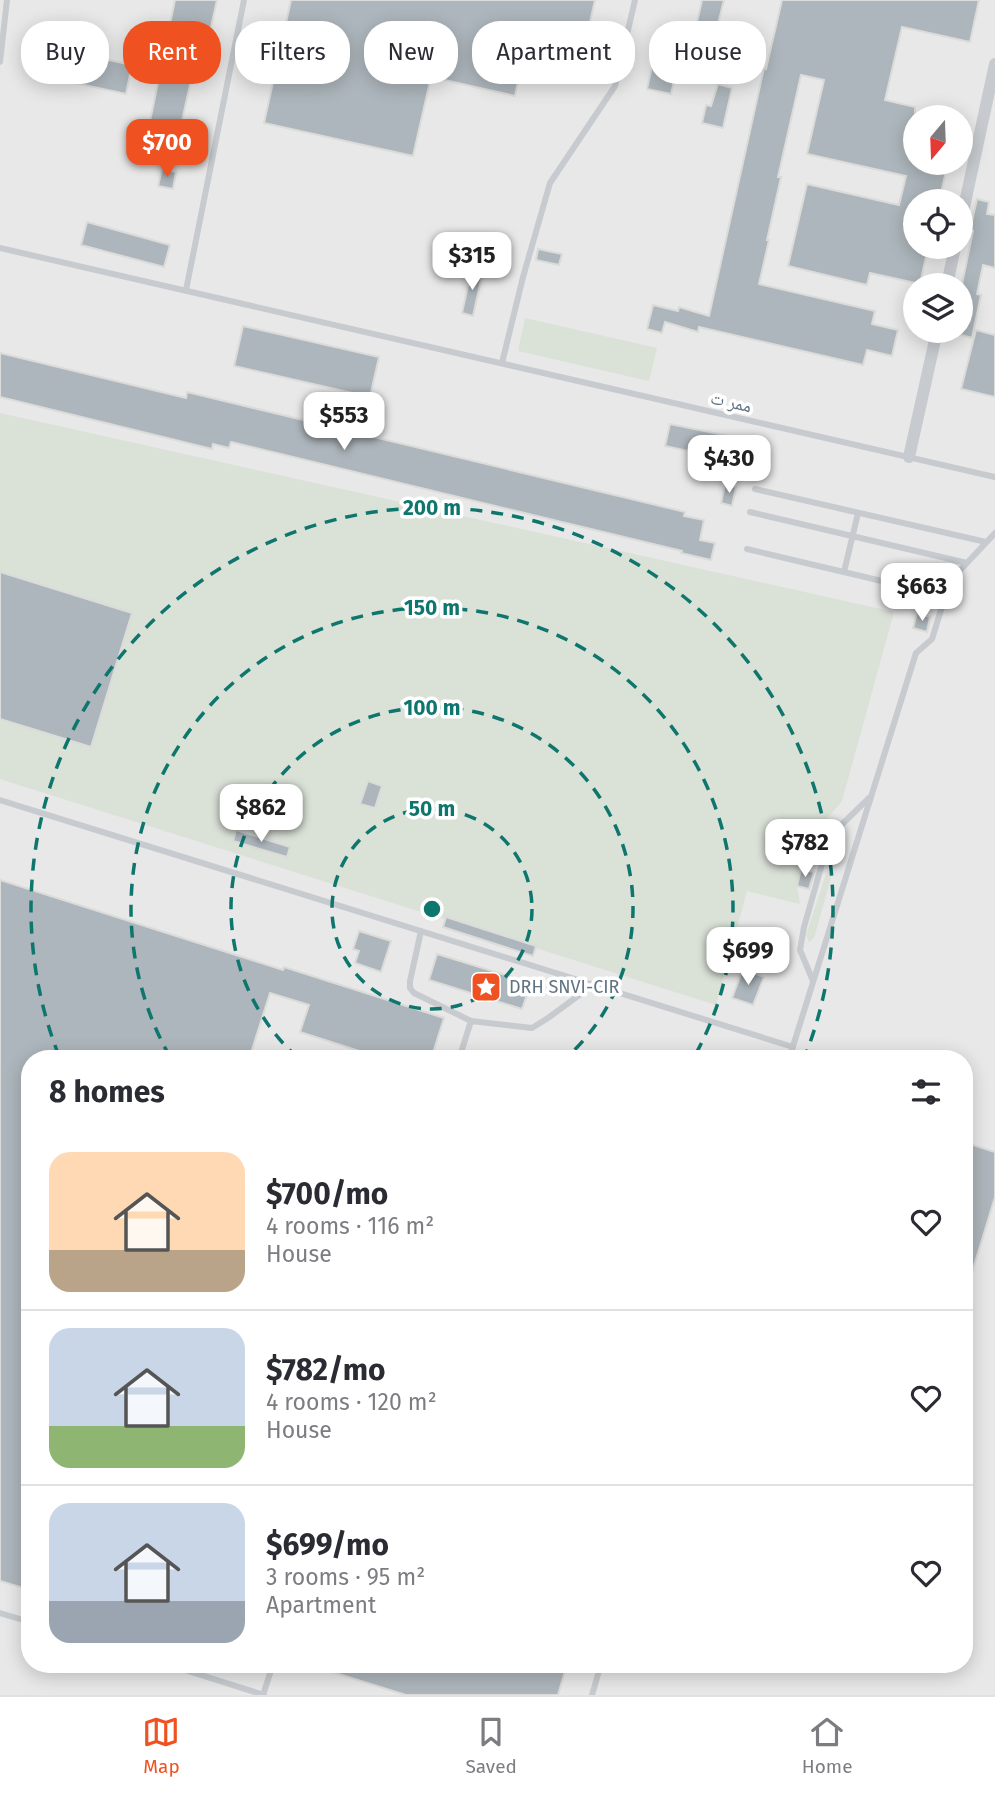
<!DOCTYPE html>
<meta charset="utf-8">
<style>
:root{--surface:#fff;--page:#f2f2f3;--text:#2b2b33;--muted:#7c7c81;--line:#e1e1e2;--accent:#ef5220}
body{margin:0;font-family:"Fira Sans","Noto Naskh Arabic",sans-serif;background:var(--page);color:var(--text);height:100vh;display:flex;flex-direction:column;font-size:26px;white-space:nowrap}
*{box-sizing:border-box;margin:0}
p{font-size:23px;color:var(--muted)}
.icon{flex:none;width:38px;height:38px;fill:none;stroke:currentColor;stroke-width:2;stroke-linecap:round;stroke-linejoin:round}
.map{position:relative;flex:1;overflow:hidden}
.details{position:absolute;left:21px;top:1050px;width:952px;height:623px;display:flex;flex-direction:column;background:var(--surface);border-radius:28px;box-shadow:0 4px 18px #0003}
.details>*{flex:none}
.banner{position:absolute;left:21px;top:21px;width:954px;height:63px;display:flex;gap:14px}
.needle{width:46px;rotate:199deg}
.tools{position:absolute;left:903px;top:105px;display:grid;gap:14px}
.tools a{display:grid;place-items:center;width:70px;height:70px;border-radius:50%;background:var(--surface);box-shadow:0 4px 18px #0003;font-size:35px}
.price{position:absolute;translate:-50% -60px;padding:0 16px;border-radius:14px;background:#fff;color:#222;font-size:23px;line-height:46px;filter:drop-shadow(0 2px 4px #0008)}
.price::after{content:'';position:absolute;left:50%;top:42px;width:21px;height:16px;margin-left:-10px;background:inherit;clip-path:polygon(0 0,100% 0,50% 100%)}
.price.current{background:var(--accent);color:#fff}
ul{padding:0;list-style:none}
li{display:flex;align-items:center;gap:21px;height:175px;padding:0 28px}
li+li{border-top:2px solid var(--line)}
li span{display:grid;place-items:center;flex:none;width:196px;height:140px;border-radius:21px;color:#555}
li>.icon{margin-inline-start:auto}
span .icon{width:84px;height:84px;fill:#fffc;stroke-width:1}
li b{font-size:30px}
h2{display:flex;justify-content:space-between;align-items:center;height:84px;padding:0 28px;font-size:30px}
.chip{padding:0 24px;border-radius:28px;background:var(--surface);box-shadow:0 4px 18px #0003;font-size:24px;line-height:63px}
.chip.current{background:var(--accent);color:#fff}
.tab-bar{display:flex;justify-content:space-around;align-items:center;height:98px;border-top:2px solid var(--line);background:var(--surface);font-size:19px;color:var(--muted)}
.tab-bar a{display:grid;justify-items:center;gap:4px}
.tab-bar .current{color:var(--accent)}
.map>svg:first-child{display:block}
</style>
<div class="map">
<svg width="995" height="1695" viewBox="0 0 995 1695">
<rect width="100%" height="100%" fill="#f9f9f6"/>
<path fill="#e7e8e7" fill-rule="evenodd" d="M0,0H995V1695H0ZM915,117H961V163H915ZM915,201H961V247H915ZM915,285H961V331H915ZM30,1059H964V1664H30Z"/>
<path fill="#dae1d7" d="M525,318L657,348L649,381L518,351Z
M0,413L894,612L842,801L816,831L800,868L797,887L800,904L747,891L716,1005L0,779Z
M827,871L832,874L814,938L809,942L806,935Z"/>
<path fill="#adb6bc" stroke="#dbdbd9" stroke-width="2" d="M175,0H217L205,55L197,53L172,166L142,160Z
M291,0H595L581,62L525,49L515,96L431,77L413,156L264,123Z
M702,0H724L716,32L696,27Z
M782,0H979L970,42L902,27L885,100L915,107V163H948L939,201H915V247H928L920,284L870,273L867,285L788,266L807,184L899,205L906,176L807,154L824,80L801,75L778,177H781L767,240H769L759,284L875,311L872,324L898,330L892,356L867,350L863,365L699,327L698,332L665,322L662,333L647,329L653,305L678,311L679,307L709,316L764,68L766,69Z
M661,26L685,32L671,94L647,89Z
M39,45L132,65L126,94L33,74Z
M718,84L732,88L723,128L702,123L706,105L711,106Z
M162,169L176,172L173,189L158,186Z
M977,199L989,202L987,214L995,215V268L983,265L977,294L981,295L972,338L961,335V289L973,231L970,230Z
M87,222L170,245L164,267L81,245Z
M538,249L562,254L559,265L536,260Z
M472,268L483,271L473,316L462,313Z
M243,326L379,357L370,397L234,366Z
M976,330L995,335V397L961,389Z
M0,353L186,398L187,392L685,512L684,516L704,520L700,540L715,543L711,560L681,553L682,551L231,442L229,448L213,444L212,449L0,397Z
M670,424L734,437L730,460L665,446Z
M725,485L736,487L732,506L721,503Z
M0,572L132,613L91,747L0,719Z
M917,613L930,617L927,632L913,628Z
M368,781L382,786L375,808L360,804Z
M236,830L290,847L287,857L233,841Z
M801,869L814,872L809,889L797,886Z
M0,880L283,970L284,967L444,1018L431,1059H384L300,1032L309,1005L270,993L249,1059H30V1590L0,1581Z
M446,917L536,946L533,956L443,927Z
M359,931L391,941L381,972L355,963L359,951L353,949Z
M737,938L752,943L747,962L732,958Z
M437,954L531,983L522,1009L429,980Z
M743,969L764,977L753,1005L732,998Z
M964,1142L995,1152V1197L967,1289L964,1288Z
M317,1664H567L558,1695H406L316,1667Z"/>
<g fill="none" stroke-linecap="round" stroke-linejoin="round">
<path stroke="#c7cbcf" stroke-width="6" d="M0,62L7,0
M0,248L995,477
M186,290L244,0
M502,363L523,277L550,183L615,86L635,0
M755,489L986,542
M750,512L967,563
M747,549L945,596
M844,572L858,513
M0,800L793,1047
M421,931L410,981V988L414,993L471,1021
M813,981L800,950L804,927L830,836L869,798
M459,1059L471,1021L532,1028L548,1018L593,985
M789,1059L916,653L932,639L950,581L995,533
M0,1613L30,1622
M166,1664L264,1695
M263,1695L273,1664
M592,1695L601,1664"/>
<path stroke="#c7cbcf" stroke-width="12" d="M961,221L995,64
M947,285L955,247
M909,457L937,331"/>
</g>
<g fill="none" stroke="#0f766e" stroke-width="3.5" stroke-dasharray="12 9">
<circle cx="432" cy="909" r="100"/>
<path d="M298 1058A201 201 0 1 1 566 1058"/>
<path d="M170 1057A301 301 0 1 1 694 1057"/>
<path d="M59 1056A401 401 0 1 1 805 1056"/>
</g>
<defs>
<g id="sight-square" transform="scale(1.575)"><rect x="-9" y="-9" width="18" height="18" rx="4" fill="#ef5220" stroke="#fff"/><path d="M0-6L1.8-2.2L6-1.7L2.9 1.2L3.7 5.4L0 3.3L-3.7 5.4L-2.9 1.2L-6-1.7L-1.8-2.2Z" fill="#fff"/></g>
</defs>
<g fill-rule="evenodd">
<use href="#sight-square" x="486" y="987"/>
</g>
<g text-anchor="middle" stroke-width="7" stroke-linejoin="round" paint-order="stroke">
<g font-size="18" fill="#627484" stroke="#fff">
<text transform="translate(731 402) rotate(13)" y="6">ممر ت</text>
</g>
<g font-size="18" fill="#627484" stroke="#fff" text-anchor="start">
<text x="509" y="993">DRH SNVI-CIR</text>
</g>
</g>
<circle cx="432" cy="909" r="10" fill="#0f766e" stroke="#fff" stroke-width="3.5"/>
<g font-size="21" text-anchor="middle" font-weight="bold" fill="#0f766e" stroke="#fff" stroke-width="7" stroke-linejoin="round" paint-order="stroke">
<text x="432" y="515">200 m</text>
<text x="432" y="615">150 m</text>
<text x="432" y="715">100 m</text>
<text x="432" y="816">50 m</text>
</g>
</svg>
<div class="tools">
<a><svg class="needle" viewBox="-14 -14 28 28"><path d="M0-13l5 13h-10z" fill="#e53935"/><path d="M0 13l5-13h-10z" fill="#7c7c81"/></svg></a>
<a><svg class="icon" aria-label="locate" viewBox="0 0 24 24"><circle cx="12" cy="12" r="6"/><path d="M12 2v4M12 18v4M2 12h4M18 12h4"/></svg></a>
<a><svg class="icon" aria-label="layers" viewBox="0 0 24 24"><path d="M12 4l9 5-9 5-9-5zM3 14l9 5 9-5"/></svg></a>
</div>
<b class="price current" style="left:167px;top:179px">$700</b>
<b class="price" style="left:472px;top:292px">$315</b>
<b class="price" style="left:344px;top:452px">$553</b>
<b class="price" style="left:729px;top:495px">$430</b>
<b class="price" style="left:922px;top:623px">$663</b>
<b class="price" style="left:261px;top:844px">$862</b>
<b class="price" style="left:805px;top:879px">$782</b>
<b class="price" style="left:748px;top:987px">$699</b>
<div class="banner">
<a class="chip">Buy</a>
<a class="chip current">Rent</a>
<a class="chip">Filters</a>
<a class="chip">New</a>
<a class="chip">Apartment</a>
<a class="chip">House</a>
</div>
<section class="details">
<h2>8 homes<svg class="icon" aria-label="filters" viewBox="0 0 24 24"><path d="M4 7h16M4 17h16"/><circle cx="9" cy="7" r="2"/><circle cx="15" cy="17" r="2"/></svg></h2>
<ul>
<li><span style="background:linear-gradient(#ffd9b3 70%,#b9a48a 0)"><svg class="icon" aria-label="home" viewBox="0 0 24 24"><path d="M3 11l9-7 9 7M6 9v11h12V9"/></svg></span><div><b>$700/mo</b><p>4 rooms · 116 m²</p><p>House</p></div><svg class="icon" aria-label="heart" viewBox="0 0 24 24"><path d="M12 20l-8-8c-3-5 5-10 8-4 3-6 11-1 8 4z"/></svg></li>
<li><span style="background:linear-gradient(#c9d6e8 70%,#8fb573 0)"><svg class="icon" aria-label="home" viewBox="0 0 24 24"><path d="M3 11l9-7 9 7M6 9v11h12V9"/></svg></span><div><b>$782/mo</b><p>4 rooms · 120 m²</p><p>House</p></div><svg class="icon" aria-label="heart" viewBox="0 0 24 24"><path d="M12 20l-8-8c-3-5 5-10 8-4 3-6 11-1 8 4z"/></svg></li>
<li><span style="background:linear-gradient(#c9d6e8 70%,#9aa5b1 0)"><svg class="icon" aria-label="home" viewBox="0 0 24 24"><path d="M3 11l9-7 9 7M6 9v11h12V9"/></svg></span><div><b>$699/mo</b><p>3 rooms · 95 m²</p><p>Apartment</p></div><svg class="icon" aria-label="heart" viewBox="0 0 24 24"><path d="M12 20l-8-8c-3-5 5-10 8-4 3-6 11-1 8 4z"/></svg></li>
</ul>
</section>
</div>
<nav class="tab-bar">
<a class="current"><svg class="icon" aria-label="map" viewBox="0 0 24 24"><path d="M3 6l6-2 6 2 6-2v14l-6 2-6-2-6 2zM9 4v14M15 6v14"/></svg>Map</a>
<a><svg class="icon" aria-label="saved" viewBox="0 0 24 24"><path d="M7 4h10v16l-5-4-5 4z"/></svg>Saved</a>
<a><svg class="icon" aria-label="home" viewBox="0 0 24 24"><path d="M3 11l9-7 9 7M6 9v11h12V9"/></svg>Home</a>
</nav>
